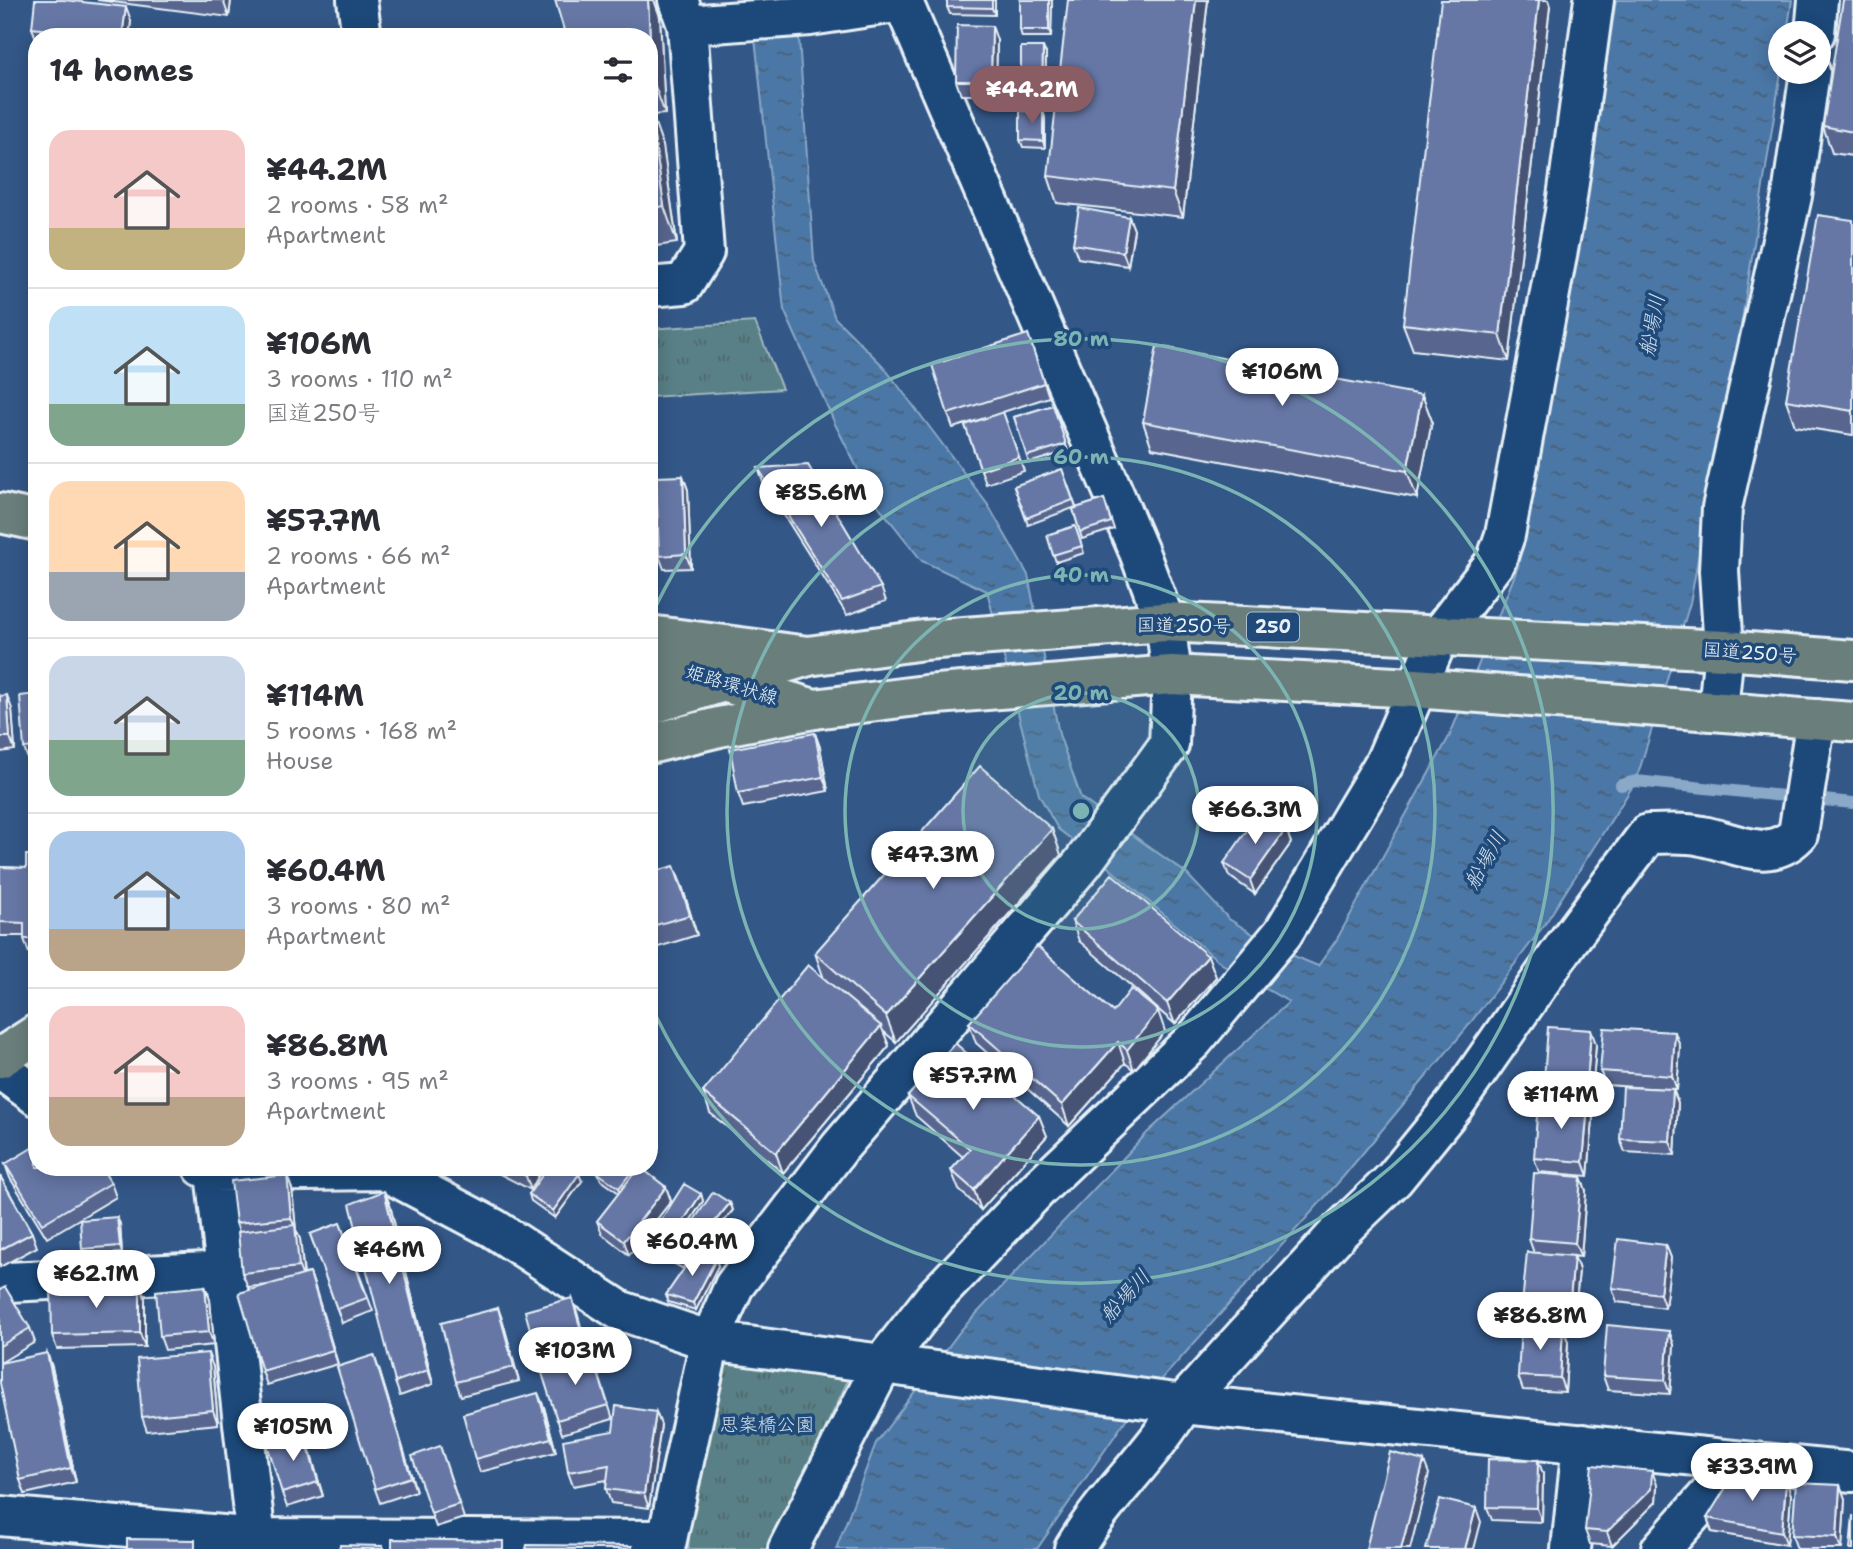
<!DOCTYPE html>
<meta charset="utf-8">
<style>
:root{--surface:#fff;--page:#f7f7f7;--text:#2b2b33;--muted:#7c7c81;--line:#e1e1e2;--accent:#8a5d65}
body{margin:0;font-family:"Shantell Sans","Klee One",sans-serif;background:var(--page);color:var(--text);height:100vh;display:flex;flex-direction:column;font-size:26px;white-space:nowrap}
*{box-sizing:border-box;margin:0}
p{font-size:23px;color:var(--muted)}
.icon{flex:none;width:38px;height:38px;fill:none;stroke:currentColor;stroke-width:2;stroke-linecap:round;stroke-linejoin:round}
.map{position:relative;flex:1;overflow:hidden}
.drawer{position:absolute;left:28px;top:28px;width:630px;height:1148px;display:flex;flex-direction:column;background:var(--surface);border-radius:28px;box-shadow:0 4px 18px #0003}
.drawer>*{flex:none}
.fabs{position:absolute;left:1768px;top:21px;display:grid;gap:14px}
.fabs a{display:grid;place-items:center;width:63px;height:63px;border-radius:50%;background:var(--surface);box-shadow:0 4px 18px #0003;font-size:35px}
.price{position:absolute;translate:-50% -60px;padding:0 16px;border-radius:24px;background:#fff;color:#222;font-size:23px;line-height:46px;filter:drop-shadow(0 2px 4px #0008)}
.price::after{content:'';position:absolute;left:50%;top:42px;width:21px;height:16px;margin-left:-10px;background:inherit;clip-path:polygon(0 0,100% 0,50% 100%)}
.price.selected{background:var(--accent);color:#fff}
ul{padding:0;list-style:none}
li{display:flex;align-items:center;gap:21px;height:175px;padding:0 21px}
li+li{border-top:2px solid var(--line)}
li span{display:grid;place-items:center;flex:none;width:196px;height:140px;border-radius:21px;color:#555}
li>.icon{margin-inline-start:auto}
span .icon{width:84px;height:84px;fill:#fffc;stroke-width:1}
li b{font-size:30px}
h2{display:flex;justify-content:space-between;align-items:center;height:84px;padding:0 21px;font-size:30px}
.map>svg:first-child{display:block}
</style>
<div class="map">
<svg width="1853" height="1549" viewBox="0 0 1853 1549">
<defs>
<pattern id="park-tufts" width="24" height="20" patternUnits="userSpaceOnUse" patternTransform="scale(1.75)"><rect width="24" height="20" fill="#598086"/><path d="M3 7l-1-3M5 7V3M7 7l1-3M15 17l-1-3M17 17v-4M19 17l1-3" fill="none" stroke="#50676b"/></pattern>
<pattern id="water-ripples" width="26" height="14" patternUnits="userSpaceOnUse" patternTransform="scale(1.75)"><rect width="26" height="14" fill="#4b77a6"/><path d="M2 4q2-2 4 0t4 0M15 11q2-2 4 0t4 0" fill="none" stroke="#486078"/></pattern>
</defs>
<rect width="100%" height="100%" fill="#335787"/>
<filter id="ink" filterUnits="userSpaceOnUse"><feTurbulence type="fractalNoise" baseFrequency=".0143" numOctaves="2"/><feDisplacementMap in="SourceGraphic" scale="14" xChannelSelector="R" yChannelSelector="G"/><feConvolveMatrix kernelMatrix="1 2 1 2 8 2 1 2 1" color-interpolation-filters="sRGB"/></filter>
<g filter="url(#ink)">
<path fill="url(#park-tufts)" stroke="#a0b8bf" stroke-width="2" d="M755,322L782,389L649,397V329Z
M725,1364L851,1374L769,1549H688L691,1512Z"/>
<path fill="url(#water-ripples)" stroke="#8aa8c7" stroke-width="2" d="M751,0H793L799,38L814,261L835,318L883,366L931,429L988,505L1028,575L1059,734L1081,798L1186,873L1229,919L1277,949L1318,966L1337,939L1450,735L1518,567L1573,277L1616,0H1792L1787,33H1780L1781,72L1740,333L1690,603L1636,781L1545,924L1465,1030L1343,1177L1127,1418L1037,1549H836L876,1443L961,1330L1147,1133L1289,1002L1222,964L1108,867L1058,829L1039,795L987,591L922,561L873,499L836,426L784,310Z"/>
<g fill="none" stroke-linecap="round" stroke-linejoin="round">
<path stroke="#8aa8c7" stroke-width="12" d="M1621,785L1636,781L1853,803"/>
<g stroke="#e8f1f8" stroke-width="44">
<path id="minor" d="M357,0L362,37
M687,25L810,16L902,2
M1815,33L1818,0
M649,287L684,284L704,252L687,25L678,0
M1718,710L1724,650L1719,571L1722,508L1792,196L1810,72
M0,1069L37,1096
M203,1167L215,1172L383,1170L493,1228L619,1310L710,1341L1183,1404L1853,1472
M215,1172L257,1549
M0,1288L9,1282L225,1271
M0,1516L258,1538L666,1540
M665,1549L710,1341L734,1286L840,1147L1082,864L1169,745L1172,675L1165,622L1139,552L902,0
M788,1549L883,1363L935,1297L1039,1188L1193,1041L1283,933L1385,762L1440,634L1496,561L1505,535L1565,212L1594,0
M1074,1549C1105,1497 1152,1456 1183,1404L1340,1231L1394,1179L1455,1104L1569,940L1648,834C1665,834 1685,832 1702,836C1738,843 1769,864 1798,834L1816,719
M1571,1549L1582,1444
M1661,1549L1738,1462"/>
</g>
<g stroke="#e8f1f8" stroke-width="44">
<path id="major" d="M0,513L37,521
M649,635L808,656
M649,660L814,709"/>
</g>
<g stroke="#e8f1f8" stroke-width="44">
<path id="highway" d="M649,705L808,656L924,640L1165,622L1724,650L1853,660
M649,744L719,727L814,709L925,695L1172,675L1414,688L1853,722
M0,1058L37,1034"/>
</g>
<use href="#minor" stroke="#1f4a7a" stroke-width="38"/>
<use href="#major" stroke="#6b7f7c" stroke-width="38"/>
<use href="#highway" stroke="#6b7f7c" stroke-width="38"/>
</g>
<path fill="#58668f" stroke="#e8f1f8" stroke-width="2" d="M97,0H231L229,17Z
M947,0H995V15L950,14L947,7Z
M1020,0H1052L1051,37H1022L1020,30Z
M1208,0L1183,217L1057,203L1048,176Z
M1853,0V156L1832,153L1823,126Z
M1550,6L1509,361L1413,350L1403,324Z
M126,7L131,21L129,37H37V41L32,28Z
M660,17L665,114L652,115L663,146L677,243L649,247V37Z
M997,40L996,95H961L956,81Z
M1046,54L1045,92H1024L1021,85Z
M1043,111L1045,118V148L1023,147L1020,140Z
M1129,217L1134,230L1128,266L1078,258L1073,244Z
M1853,220V435L1795,426L1786,400Z
M1028,334L1049,397L1003,412L1024,471L986,484L965,425L985,418L953,428L948,414Z
M1422,395L1432,421L1417,498L1152,448L1143,422Z
M1053,405L1068,451L1029,463L1014,417Z
M758,468L881,587L886,601L847,615L763,482Z
M1062,469L1076,507L1028,525L1014,486Z
M683,476L688,490L691,568L664,569L659,556Z
M1104,499L1114,529L1082,539L1073,509Z
M1075,526L1084,553L1056,562L1047,535Z
M37,694V761L29,762L24,748Z
M0,696L12,709L15,750L0,752Z
M820,747L828,791L743,807L738,793Z
M1052,829L1061,855L896,1042L883,1031L889,1046L783,1173L710,1113L703,1092L824,979L815,953Z
M1286,829L1291,843L1255,894L1229,876L1224,863Z
M37,855V953H29L24,939V936H0V867L26,868Z
M649,873L682,886L697,935L649,950Z
M1072,921L1208,956L1216,977L1175,1024L1079,941Z
M1113,1012L1165,1031L1134,1070L1125,1063L1069,1126L976,1043L969,1023Z
M1596,1044L1592,1096L1549,1093L1544,1079Z
M1680,1046L1677,1090L1606,1085L1600,1071Z
M1673,1089L1678,1103L1675,1155L1625,1152L1620,1139Z
M908,1096L1039,1116L1047,1136L981,1210L959,1190L951,1170L963,1157L916,1116Z
M1588,1105L1593,1119L1588,1176L1539,1172L1534,1158Z
M5,1164L111,1183L116,1197L47,1238L10,1178Z
M493,1167H543L531,1190L494,1171Z
M633,1170L634,1173L666,1187L671,1201L629,1255L602,1234L597,1221L619,1193L601,1180L598,1173Z
M0,1176L32,1233L37,1247L0,1267Z
M1581,1177L1586,1191L1581,1257L1574,1256L1579,1270L1574,1323L1527,1319L1522,1305L1534,1253L1529,1239Z
M582,1181L555,1218L531,1201L529,1194Z
M292,1189L296,1230L300,1239L304,1274L310,1273L338,1364L267,1385L262,1371L268,1285L248,1287L242,1273L239,1232L236,1223Z
M384,1191L390,1205L433,1384L400,1396L395,1382Z
M701,1194L703,1201L671,1250L655,1240L653,1233Z
M730,1203L733,1210L699,1252L716,1259L718,1266L696,1310L668,1302L666,1295L684,1269L673,1263L670,1256Z
M340,1223L373,1311L342,1323L310,1234Z
M120,1224L122,1253L85,1256L82,1249Z
M1666,1245L1671,1258L1665,1308L1617,1302L1612,1288Z
M205,1286L210,1300L214,1345L165,1350L160,1336Z
M0,1290L30,1328L35,1342L0,1363Z
M145,1298V1347L57,1349L52,1335Z
M572,1298L589,1355L592,1354L613,1419L562,1434L538,1358Z
M498,1308L503,1322L519,1381L461,1396L456,1382Z
M1563,1328L1568,1342L1565,1392L1523,1390L1518,1376Z
M1669,1331L1674,1345L1670,1394L1608,1390L1603,1376Z
M47,1353L52,1367L76,1482L25,1494L20,1480Z
M213,1367L218,1424L147,1431L142,1417Z
M379,1369L416,1491L380,1503L375,1489Z
M544,1407L556,1452L480,1472L475,1459Z
M656,1412L661,1425L649,1508L611,1503L606,1489L607,1480L573,1486L568,1472L613,1431Z
M304,1433L323,1496L287,1507L282,1493Z
M440,1446L464,1518L436,1527L431,1513Z
M1538,1460L1543,1474L1542,1522L1492,1520L1487,1507Z
M1786,1481L1791,1495L1787,1545L1712,1532L1707,1518Z
M1657,1485L1656,1502L1612,1546L1590,1544L1585,1530Z
M1840,1485L1845,1499L1842,1549H1797L1792,1535Z"/>
<path fill="#475374" stroke="#e8f1f8" stroke-width="2" d="M223,0H231L229,17Z
M648,0H654L660,17L665,114L652,78Z
M992,0H995V15L992,8Z
M1049,0H1052L1051,37L1049,30Z
M1196,0H1208L1183,217L1173,191Z
M1539,0H1548L1550,6L1509,361L1500,335Z
M126,7L131,21L129,37H122Z
M992,26L997,40L996,95L991,81Z
M1043,47L1046,54L1045,92L1042,85Z
M650,110L663,146L677,243L664,206Z
M1043,111L1045,118V148L1043,141Z
M1129,217L1134,230L1128,266L1123,252Z
M1422,395L1432,421L1417,498L1407,471Z
M683,476L688,490L691,568L686,554Z
M7,695L12,709L15,750L10,737Z
M815,733L820,747L828,791L823,777Z
M1052,829L1061,855L896,1042L886,1016Z
M1286,829L1291,843L1255,894L1250,880Z
M674,866L682,886L697,935L690,915Z
M32,894L37,906V920L33,908Z
M1208,956L1216,977L1175,1024L1167,1003Z
M1158,1011L1165,1031L1134,1070L1127,1050Z
M881,1026L889,1046L783,1173L776,1153Z
M1591,1030L1596,1044L1592,1096L1587,1082Z
M1675,1032L1680,1046L1677,1090L1672,1076Z
M1118,1042L1125,1063L1069,1126L1062,1105Z
M1673,1089L1678,1103L1675,1155L1670,1141Z
M1588,1105L1593,1119L1588,1176L1583,1162Z
M1039,1116L1047,1136L981,1210L974,1190Z
M531,1167H543L531,1190L526,1176Z
M633,1170L636,1177L622,1195L619,1188Z
M579,1174L582,1181L555,1218L553,1211Z
M287,1175L292,1189L296,1230L300,1239L304,1280L299,1267L295,1227L291,1218Z
M1581,1177L1586,1191L1581,1257L1575,1243Z
M666,1187L671,1201L629,1255L624,1241Z
M384,1191L390,1205L433,1384L428,1370Z
M701,1194L703,1201L671,1250L669,1243Z
M730,1203L733,1210L685,1269L682,1262Z
M117,1217L120,1224L122,1253L120,1246Z
M1666,1245L1671,1258L1665,1308L1660,1294Z
M1574,1256L1579,1270L1574,1323L1569,1309Z
M716,1259L718,1266L696,1310L693,1303Z
M310,1273L315,1287L338,1364L333,1350Z
M140,1284L145,1298V1347L140,1333Z
M205,1286L210,1300L214,1345L209,1332Z
M572,1298L577,1312L590,1359L585,1345Z
M498,1308L503,1322L519,1381L514,1367Z
M1563,1328L1568,1342L1565,1392L1560,1378Z
M1669,1331L1674,1345L1670,1394L1665,1380Z
M47,1353L52,1367L76,1482L71,1468Z
M208,1353L213,1367L218,1424L213,1410Z
M374,1355L379,1369L416,1491L411,1477Z
M538,1393L544,1407L556,1452L551,1438Z
M656,1412L661,1425L649,1508L644,1494Z
M304,1433L309,1447L323,1496L318,1482Z
M1538,1460L1543,1474L1542,1522L1537,1508Z
M1424,1461L1429,1474L1410,1549H1401Z
M1652,1471L1657,1485L1656,1502L1612,1546L1607,1532Z
M1786,1481L1791,1495L1787,1545L1782,1532Z
M1840,1485L1845,1499L1842,1549H1841L1837,1537Z
M1476,1508L1481,1522L1474,1549H1465Z"/>
<path fill="#6677a6" stroke="#e8f1f8" stroke-width="2" d="M35,0H64L126,7L122,37H112L32,28Z
M555,0H648L652,78H649V37H566Z
M947,0H992V8L947,7Z
M1020,0H1049V30H1020Z
M1068,0H1196L1173,191L1048,176Z
M1441,0H1539L1500,335L1403,324Z
M1843,0H1853V132L1823,126Z
M957,25L992,26L991,81H956Z
M1021,47H1043L1042,85H1021Z
M649,110H650L664,206L649,209Z
M1020,111H1043V141L1020,140Z
M1079,208L1129,217L1123,252L1073,244Z
M1818,215L1853,220V411L1786,400Z
M1028,334L1044,383L948,414L932,365Z
M1157,346L1422,395L1407,471L1143,422Z
M1053,405L1066,444L1027,456L1014,417Z
M1003,412L1019,457L981,470L965,425Z
M808,465L881,587L842,601L758,468Z
M1062,469L1073,500L1026,518L1014,486Z
M683,476L686,554L659,556L656,477Z
M1104,499L1111,522L1080,532L1073,509Z
M1075,526L1082,546L1053,555L1047,535Z
M37,694V747L24,748L20,696Z
M7,695L10,737H0V696Z
M815,733L823,777L738,793L730,749Z
M980,766L1052,829L886,1016L815,953Z
M1260,812L1286,829L1250,880L1224,863Z
M26,855H37V894H32L33,908H37V939H24V923L0,922V867L26,868Z
M674,866L690,915L649,927V873Z
M1112,874L1208,956L1167,1003L1072,921Z
M1037,946L1113,1012L1131,989L1158,1011L1127,1050L1118,1042L1062,1105L969,1023Z
M808,965L881,1026L776,1153L703,1092Z
M1548,1027L1591,1030L1587,1082L1544,1079Z
M1604,1028L1675,1032L1672,1076L1600,1071Z
M955,1043L1039,1116L974,1190L951,1170L970,1149L908,1096Z
M1623,1087L1673,1089L1670,1141L1620,1139Z
M1538,1101L1588,1105L1583,1162L1534,1158Z
M37,1145V1167H101L111,1183L42,1224L5,1164Z
M508,1167H531L526,1176Z
M548,1167H569L579,1174L553,1211L529,1194Z
M602,1167H630L633,1170L619,1188L598,1173Z
M639,1167H640L666,1187L624,1241L597,1221Z
M1534,1173L1581,1177L1575,1243L1529,1239Z
M287,1175L291,1218L236,1223L231,1181Z
M0,1176L32,1233L0,1250Z
M684,1184L701,1194L669,1243L653,1233Z
M384,1191L428,1370L395,1382L350,1204Z
M713,1192L730,1203L682,1262L670,1256Z
M117,1217L120,1246L82,1249L80,1220Z
M340,1223L367,1298L337,1309L310,1234Z
M295,1225L299,1267L242,1273L238,1232Z
M1618,1239L1666,1245L1660,1294L1612,1288Z
M696,1251L716,1259L693,1303L666,1295Z
M1527,1252L1574,1256L1569,1309L1522,1305Z
M310,1273L333,1350L262,1371L239,1293Z
M140,1284V1333L52,1335L51,1287Z
M205,1286L209,1332L160,1336L156,1291Z
M5,1287L30,1328L0,1346V1290Z
M572,1298L585,1345L538,1358L525,1311Z
M498,1308L514,1367L456,1382L441,1323Z
M1607,1325L1669,1331L1665,1380L1603,1376Z
M1521,1326L1563,1328L1560,1378L1518,1376Z
M47,1353L71,1468L20,1480L0,1383V1363Z
M208,1353L213,1410L142,1417L137,1359Z
M592,1354L608,1405L557,1420L541,1370Z
M374,1355L411,1477L375,1489L337,1367Z
M538,1393L551,1438L475,1459L463,1414Z
M616,1406L656,1412L644,1494L606,1489L609,1465L568,1472L563,1440L613,1431Z
M304,1433L318,1482L282,1493L267,1444Z
M440,1446L459,1504L431,1513L412,1456Z
M1390,1452L1424,1461L1401,1549H1366Z
M1488,1459L1538,1460L1537,1508L1487,1507Z
M1592,1465L1652,1471L1651,1489L1607,1532L1585,1530Z
M1733,1476L1786,1481L1782,1532L1707,1518Z
M1796,1483L1840,1485L1837,1537L1792,1535Z
M1440,1499L1476,1508L1465,1549H1426Z
M1853,1515V1549H1850Z
M127,1539L195,1540V1549H127Z
M392,1539L503,1541V1549H392Z
M340,1545L383,1546V1549H339Z
M527,1545L632,1546V1549H526Z"/>
</g>
<circle cx="1081" cy="811" r="118" fill="#7cb4b3" fill-opacity=".12"/>
<g fill="none" stroke="#7cb4b3" stroke-width="3.5">
<circle cx="1081" cy="811" r="118"/>
<circle cx="1081" cy="811" r="236"/>
<circle cx="1081" cy="811" r="354"/>
<path d="M650 619A472 472 0 1 1 650 1003"/>
</g>
<g text-anchor="middle" stroke-width="7" stroke-linejoin="round" paint-order="stroke">
<rect fill="#1f4a7a" stroke="#acbfd2" stroke-width="2" x="1247" y="612.5" width="52" height="29" rx="5"/>
<g font-size="18" font-weight="bold" fill="#e8f1f8">
<text x="1273" y="633">250</text>
</g>
<g font-size="19" fill="#e8f1f8" stroke="#1f4a7a">
<text transform="translate(1184 625) rotate(1)" y="7">国道250号</text>
<text transform="translate(1750 652) rotate(4)" y="7">国道250号</text>
<text transform="translate(732 684) rotate(17)" y="7">姫路環状線</text>
</g>
<g font-size="19" fill="#d3e0e7" stroke="#1f4a7a">
<text x="767" y="1431">思案橋公園</text>
</g>
<g font-size="21" font-style="italic" fill="#d0dfec" stroke="#1f4a7a">
<text transform="translate(1652 325) rotate(-80)" y="7">船場川</text>
<text transform="translate(1485 860) rotate(-61)" y="7">船場川</text>
<text transform="translate(1125 1296) rotate(-48)" y="7">船場川</text>
</g>
</g>
<circle cx="1081" cy="811" r="10" fill="#7cb4b3" stroke="#1f4a7a" stroke-width="3.5"/>
<g font-size="21" text-anchor="middle" font-weight="bold" fill="#7cb4b3" stroke="#1f4a7a" stroke-width="7" stroke-linejoin="round" paint-order="stroke">
<text x="1081" y="346">80 m</text>
<text x="1081" y="464">60 m</text>
<text x="1081" y="582">40 m</text>
<text x="1081" y="700">20 m</text>
</g>
</svg>
<div class="fabs">
<a><svg class="icon" aria-label="layers" viewBox="0 0 24 24"><path d="M12 4l9 5-9 5-9-5zM3 14l9 5 9-5"/></svg></a>
</div>
<b class="price selected" style="left:1032px;top:126px">¥44.2M</b>
<b class="price" style="left:1282px;top:408px">¥106M</b>
<b class="price" style="left:821px;top:529px">¥85.6M</b>
<b class="price" style="left:1255px;top:846px">¥66.3M</b>
<b class="price" style="left:933px;top:891px">¥47.3M</b>
<b class="price" style="left:973px;top:1112px">¥57.7M</b>
<b class="price" style="left:1561px;top:1131px">¥114M</b>
<b class="price" style="left:692px;top:1278px">¥60.4M</b>
<b class="price" style="left:389px;top:1286px">¥46M</b>
<b class="price" style="left:96px;top:1310px">¥62.1M</b>
<b class="price" style="left:1540px;top:1352px">¥86.8M</b>
<b class="price" style="left:575px;top:1387px">¥103M</b>
<b class="price" style="left:293px;top:1463px">¥105M</b>
<b class="price" style="left:1752px;top:1503px">¥33.9M</b>
<section class="drawer">
<h2>14 homes<svg class="icon" aria-label="filters" viewBox="0 0 24 24"><path d="M4 7h16M4 17h16"/><circle cx="9" cy="7" r="2"/><circle cx="15" cy="17" r="2"/></svg></h2>
<ul>
<li><span style="background:linear-gradient(#f6c9c9 70%,#c2b280 0)"><svg class="icon" aria-label="home" viewBox="0 0 24 24"><path d="M3 11l9-7 9 7M6 9v11h12V9"/></svg></span><div><b>¥44.2M</b><p>2 rooms · 58 m²</p><p>Apartment</p></div></li>
<li><span style="background:linear-gradient(#bfe0f5 70%,#7fa58c 0)"><svg class="icon" aria-label="home" viewBox="0 0 24 24"><path d="M3 11l9-7 9 7M6 9v11h12V9"/></svg></span><div><b>¥106M</b><p>3 rooms · 110 m²</p><p>国道250号</p></div></li>
<li><span style="background:linear-gradient(#ffd9b3 65%,#9aa5b1 0)"><svg class="icon" aria-label="home" viewBox="0 0 24 24"><path d="M3 11l9-7 9 7M6 9v11h12V9"/></svg></span><div><b>¥57.7M</b><p>2 rooms · 66 m²</p><p>Apartment</p></div></li>
<li><span style="background:linear-gradient(#c9d6e8 60%,#7fa58c 0)"><svg class="icon" aria-label="home" viewBox="0 0 24 24"><path d="M3 11l9-7 9 7M6 9v11h12V9"/></svg></span><div><b>¥114M</b><p>5 rooms · 168 m²</p><p>House</p></div></li>
<li><span style="background:linear-gradient(#a9c7e8 70%,#b9a48a 0)"><svg class="icon" aria-label="home" viewBox="0 0 24 24"><path d="M3 11l9-7 9 7M6 9v11h12V9"/></svg></span><div><b>¥60.4M</b><p>3 rooms · 80 m²</p><p>Apartment</p></div></li>
<li><span style="background:linear-gradient(#f6c9c9 65%,#b9a48a 0)"><svg class="icon" aria-label="home" viewBox="0 0 24 24"><path d="M3 11l9-7 9 7M6 9v11h12V9"/></svg></span><div><b>¥86.8M</b><p>3 rooms · 95 m²</p><p>Apartment</p></div></li>
</ul>
</section>
</div>
